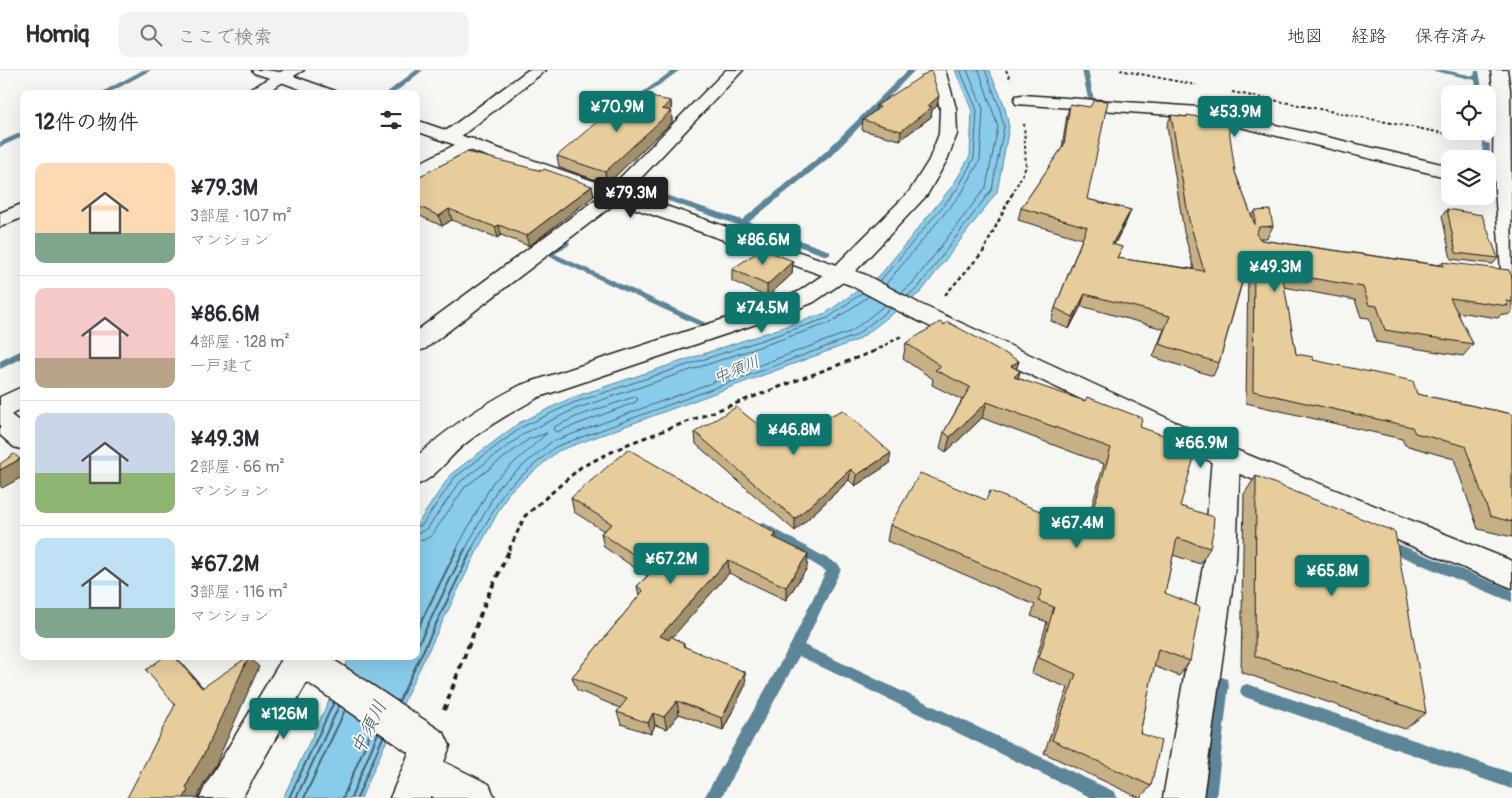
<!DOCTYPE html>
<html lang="ja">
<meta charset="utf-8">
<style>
:root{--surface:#fff;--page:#f2f2f3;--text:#2b2b33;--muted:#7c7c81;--line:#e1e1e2;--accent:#0f766e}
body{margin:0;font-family:Pangolin,"Klee One",sans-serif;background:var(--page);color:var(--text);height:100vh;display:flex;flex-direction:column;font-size:19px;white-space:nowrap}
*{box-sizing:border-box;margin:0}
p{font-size:16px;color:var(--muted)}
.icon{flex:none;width:28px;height:28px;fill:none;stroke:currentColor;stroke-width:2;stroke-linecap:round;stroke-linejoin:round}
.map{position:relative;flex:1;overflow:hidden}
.drawer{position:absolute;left:20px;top:20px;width:400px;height:570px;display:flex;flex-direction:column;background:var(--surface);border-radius:10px;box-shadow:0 5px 20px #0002}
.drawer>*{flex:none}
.tools{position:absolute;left:1441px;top:15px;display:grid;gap:10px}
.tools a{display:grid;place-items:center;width:55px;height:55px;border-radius:10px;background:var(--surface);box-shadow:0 5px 20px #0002;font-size:25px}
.price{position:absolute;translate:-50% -42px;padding:0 11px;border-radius:5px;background:var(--accent);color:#fff;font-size:16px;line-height:32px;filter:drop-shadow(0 1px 2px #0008)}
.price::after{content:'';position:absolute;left:50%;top:30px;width:15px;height:11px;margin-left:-8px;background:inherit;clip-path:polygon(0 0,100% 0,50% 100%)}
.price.selected{background:#222;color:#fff}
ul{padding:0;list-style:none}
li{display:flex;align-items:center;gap:15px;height:125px;padding:0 15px}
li+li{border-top:1px solid var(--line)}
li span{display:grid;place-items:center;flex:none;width:140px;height:100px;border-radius:10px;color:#555}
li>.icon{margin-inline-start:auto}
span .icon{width:60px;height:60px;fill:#fffc;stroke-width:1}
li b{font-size:21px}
h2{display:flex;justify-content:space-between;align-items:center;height:60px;padding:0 15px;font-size:21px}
header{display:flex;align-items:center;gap:30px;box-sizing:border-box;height:70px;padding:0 25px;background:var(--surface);border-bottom:1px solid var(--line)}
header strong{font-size:24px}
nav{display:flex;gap:28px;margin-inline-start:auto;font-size:18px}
.search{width:350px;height:45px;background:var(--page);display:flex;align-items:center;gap:12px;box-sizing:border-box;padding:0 18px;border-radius:10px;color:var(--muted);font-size:19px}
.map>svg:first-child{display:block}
</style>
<header>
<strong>Homiq</strong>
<div class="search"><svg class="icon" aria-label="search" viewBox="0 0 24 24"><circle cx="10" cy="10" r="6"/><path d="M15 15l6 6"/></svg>ここで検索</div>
<nav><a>地図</a><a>経路</a><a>保存済み</a></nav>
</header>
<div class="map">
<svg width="1512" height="728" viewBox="0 0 1512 728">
<rect width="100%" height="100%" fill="#f6f6f2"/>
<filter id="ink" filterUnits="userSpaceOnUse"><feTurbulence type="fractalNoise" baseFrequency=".02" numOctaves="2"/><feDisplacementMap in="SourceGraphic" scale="10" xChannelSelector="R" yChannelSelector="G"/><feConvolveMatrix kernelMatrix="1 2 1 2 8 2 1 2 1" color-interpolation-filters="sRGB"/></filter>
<g filter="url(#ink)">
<path fill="#89cbea" stroke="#5d8598" d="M955,0H989L1004,34L1009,57L997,122L921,222L858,270L558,381L509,422L479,477L410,618L361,728H283L350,586H416V456L451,404L519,353L571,328L826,243L881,204L954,114L970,86L972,41Z"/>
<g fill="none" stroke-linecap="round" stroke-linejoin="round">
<path stroke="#48626e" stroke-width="1" d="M880,211L958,118L974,88L977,40L960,0
M886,214L963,121L980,90L983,39L967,0
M901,223L913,213L986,117L998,57L979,0
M907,226L918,218L992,119L1004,57L999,36L985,0
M635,327L638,329L636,332L557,362L553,360L554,357L578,346Z
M416,457L422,455L455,407L522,357L573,333L828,248L862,223
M416,464L427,459L460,412L525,363L575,339L830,253L869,226
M416,471L424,470L432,465L465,417L529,369L547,363L493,412L456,480
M465,480L499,416L551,372L852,261L885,235
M471,480L505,420L555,377L855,266L891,238"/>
<path stroke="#48626e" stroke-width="2" d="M416,562L457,479
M416,579L465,479
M399,631L472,479
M289,728L334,632
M296,728L339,636
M304,728L345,640
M343,728L372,659
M351,728L378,663
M357,728L383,667"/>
<path fill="#5d8598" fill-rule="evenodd" d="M143,0H151L107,24H98Z
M416,0H423L393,24H385Z
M673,0H680L636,32H632V30Z
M908,0H915L831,86L749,152L830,181V185H824L628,117L635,115L742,150L825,82Z
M1082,0H1088L1094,30L1107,32V34L1089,33Z
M1430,0H1444L1474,6L1475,1H1479L1483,24H1477L1475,10Z
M291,21L296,24H288Z
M24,61V66L0,77V72Z
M1483,72L1490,74L1489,91L1488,89H1482Z
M594,103H600L620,112L616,114L594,107Z
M566,170L570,173L569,175L555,184L706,253L704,255H698L544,184Z
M24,279V287L0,299V291Z
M764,453L839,495L841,499L804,575L1115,722L1117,728H1092L799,586L721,728H704L791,574L826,501L760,462L758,458L760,454Z
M1398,474L1512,520V532L1393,483L1392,479L1393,475Z
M1222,607L1227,609L1229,614L1216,728H1200L1215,614L1217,609Z
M1247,614L1512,703V719L1242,626L1240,621L1242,616Z"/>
<g stroke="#1c1c1c" stroke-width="3">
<path id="minor" d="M252,0C264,0 282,0 290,7L282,12L254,3Z
M528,0H546L455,71H443L440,67L443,63Z
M726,0H743L621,129L425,279L416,281V261L607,121Z
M929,0H945L956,38L957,64L947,90L927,125L849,208L814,232L783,245L539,327C514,341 489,355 466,373C449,386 437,408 416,415V387C449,357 482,335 521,315L767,235L798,222L833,198L909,122L929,90L939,64L940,38Z
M1491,0H1507L1510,19L1512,208L1504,206L1501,201L1493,92L1494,28Z
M1022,25L1199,37L1450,96V108L1199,47L1016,34L1014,30L1016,26Z
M468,68L474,69L477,73L474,77L416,109V95Z
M24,316V337L11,345L24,355V380L14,377L0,365V327Z
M1226,377L1236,380L1240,387L1236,490L1203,728H1163L1204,490L1212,387L1216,380Z
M281,586H328L444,663L450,676L444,692L489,714L495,728H434L430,726V728H390L409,683L307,612L242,728H200L206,714L282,589Z"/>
</g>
<g stroke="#1c1c1c" stroke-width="3">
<path id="tertiary" d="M282,2L335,21L337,24H313L276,10L274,7L276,4Z
M416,50L866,205L920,234L1236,380L1512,491V518L1216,394L904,244L850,215L416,61Z"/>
</g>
<g stroke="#1c1c1c" stroke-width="3">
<path id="secondary" d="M284,0H304L263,24H242Z
M24,133V147L0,157V143Z"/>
</g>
<path stroke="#1c1c1c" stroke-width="2" stroke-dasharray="3 2.5" stroke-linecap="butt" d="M1006,0L1011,10
M1120,0L1196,15
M1232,22L1473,69
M1012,125L1026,97L1024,53"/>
<path stroke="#1c1c1c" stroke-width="2.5" stroke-dasharray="4 3" stroke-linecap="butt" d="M945,225L983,182L1012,124
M873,282L903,265"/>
<path stroke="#1c1c1c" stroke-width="3" stroke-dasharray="5 4" stroke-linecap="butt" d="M509,480L525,446L581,397L628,374L875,281"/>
<path stroke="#1c1c1c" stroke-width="4" stroke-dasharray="6 5" stroke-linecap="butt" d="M444,640L486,530L510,479"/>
<use href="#minor" fill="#f6f6f2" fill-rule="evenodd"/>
<use href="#tertiary" fill="#f6f6f2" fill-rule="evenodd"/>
<use href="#secondary" fill="#f6f6f2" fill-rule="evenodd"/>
</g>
<path fill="#c7b086" stroke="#1c1c1c" d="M671,31L672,52L607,114L559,97L557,86Z
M1070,34L1087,129L1131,140L1126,152L1114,175L1122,177L1117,188L1194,199L1184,162L1167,56L1171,45L1235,102L1252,147L1255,141L1273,156L1267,168H1260L1261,170L1440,195L1442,192L1512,207V241L1508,245L1501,244L1498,248L1457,242L1473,274L1463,286L1376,272L1369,248L1361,247L1355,230L1284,217L1296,284L1313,290L1417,324L1512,344V467L1478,459L1454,389L1405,375L1402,369L1246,333L1248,200L1246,199L1219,293L1213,306L1153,287L1164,259L1081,236L1069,259L1051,251L1055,238L1082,169L1018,150L1021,138L1062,78L1067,45Z
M876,36H937L932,40L931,47L900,70L862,60L863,50L876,40Z
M416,108L592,116L594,126L529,176L501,165L498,168L452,150L442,156L416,144Z
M1447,139L1498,188L1493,194L1451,189L1442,146Z
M793,191L792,204L767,227L732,211V199Z
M906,273L1019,291L1016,299L1020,301L1018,308L1140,357L1180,436L1210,478L1200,494L1173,485L1165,523L1190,591L1179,606L1154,596L1140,663L1151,716L1140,728L1044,683L1068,618L1032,603L1047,552L1031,546L1035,535L887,471L890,455L986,430L1085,459L1104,394L982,348L946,382L940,378L944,362L962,330L932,315L933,309L903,289Z
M695,362L777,370L889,394L855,416L849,410L795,461L696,374Z
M1256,406L1426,643L1405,659L1241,602L1244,424Z
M571,428L776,464V469L807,498L786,530L729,503L672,567L684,574V576L746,614L723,660L679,644L667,659L655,655L651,664L621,654L617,642L620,638L577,620L572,607L639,526L637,516L647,506L604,477L601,463L604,461L574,442Z"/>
<path fill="#a2906d" stroke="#1c1c1c" d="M939,26L937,36L932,40L931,47L900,70L901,61Z
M671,31L672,52L607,114L605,102L662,39Z
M592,116L594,126L529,176L526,166Z
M449,139L452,150L442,156L439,146Z
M1131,140L1126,152L1107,187L1112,174Z
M499,155L501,165L498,168L495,157Z
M793,191L792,204L767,227V215Z
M1085,224L1081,236L1069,259L1073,247Z
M1019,291L1014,306L1011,296Z
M1020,301L1016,317L1014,307Z
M987,332L982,348L946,382L950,367Z
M891,383L889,394L855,416L857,405Z
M20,389L24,393V406L2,418L0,416V400Z
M851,399L849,410L795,461V449Z
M808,484L807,498L786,530V517Z
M728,490L729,503L662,579L660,566Z
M174,586L182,593L213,629L202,618Z
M249,586L259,597L216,694L204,713L198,727L199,728H184L186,718L192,704Z
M745,602L746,614L723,660L722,648Z
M677,631L679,644L667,659L664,647Z
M653,643L655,655L651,664L648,653Z"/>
<path fill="#e7cd9c" stroke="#1c1c1c" d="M931,0L939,26L928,36L932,37L901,61L863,50L880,37L876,36Z
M636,24L671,31L662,39L671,41L605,102L557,86L599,50Z
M1094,30L1108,31L1087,129L1131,140L1112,174L1122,177L1117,188L1204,201L1189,150L1171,45L1187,47V45L1228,52L1235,102L1255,155V141L1270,140L1273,156L1259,157L1256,164L1261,170L1444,196L1442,192L1509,200L1512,207V232L1506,231L1508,236L1450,228L1473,274L1385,260L1377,236L1369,235L1363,217L1282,203L1296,284L1313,287V290L1413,311L1417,324L1512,344V452L1490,446L1465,376L1415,363L1412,357L1253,321L1254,187H1249L1219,293L1159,274L1170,246L1085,224L1073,247L1055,238L1087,157L1021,138L1064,75L1070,34L1090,37Z
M467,82L542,101L544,99L592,116L526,166L499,155L495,157L449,139L439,146L416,135V108Z
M1447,139L1482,145L1498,188L1456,183Z
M762,179L793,191L767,215L732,199Z
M940,252L944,255L948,252L1019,291L1011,296L1020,301L1014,307L1085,331L1087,327L1142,348L1140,357L1197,377L1180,436L1214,447L1213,461L1210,478L1177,468L1165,523L1200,537L1190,591L1158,579L1140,663L1161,671L1151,716L1052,670L1076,604L1039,588L1054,537L1038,531L1042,520L890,455L920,403L986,430L990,421L1087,460L1111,378L987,332L950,367L944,362L970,317L935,300L941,296L906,273Z
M736,337L777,370L843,340L891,383L857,405L851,399L795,449L695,362Z
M628,379L776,464L773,467L808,484L786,517L728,490L660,566L669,570L671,566L684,574L683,576L745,602L722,648L677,631L664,647L653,643L648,653L617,642L627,629L572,607L643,521L637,516L655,499L601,463L612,454L571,428Z
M14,384L20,389L0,400V394Z
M1256,406L1395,462L1426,643L1255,586Z
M165,586H174L202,618L249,586L204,684L192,704L186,718L188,720L184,728H127L175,635L146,600Z"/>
</g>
<g text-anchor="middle" stroke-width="4" stroke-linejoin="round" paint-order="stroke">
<g font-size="16" font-style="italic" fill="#425964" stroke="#f6f6f2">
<text transform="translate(736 299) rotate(-22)" y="6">中須川</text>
</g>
<g font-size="19" font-style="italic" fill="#425964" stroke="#f6f6f2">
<text transform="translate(368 657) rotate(-64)" y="7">中須川</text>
</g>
</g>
</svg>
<div class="tools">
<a><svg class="icon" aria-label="locate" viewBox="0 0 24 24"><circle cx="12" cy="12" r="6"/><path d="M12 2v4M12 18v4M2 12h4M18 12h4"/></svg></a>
<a><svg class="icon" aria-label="layers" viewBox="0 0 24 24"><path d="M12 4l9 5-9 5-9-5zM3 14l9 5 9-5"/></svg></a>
</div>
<b class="price" style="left:617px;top:63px">¥70.9M</b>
<b class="price" style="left:1235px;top:68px">¥53.9M</b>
<b class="price selected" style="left:631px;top:149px">¥79.3M</b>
<b class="price" style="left:763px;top:196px">¥86.6M</b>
<b class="price" style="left:1275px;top:223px">¥49.3M</b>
<b class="price" style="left:762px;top:264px">¥74.5M</b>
<b class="price" style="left:794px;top:386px">¥46.8M</b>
<b class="price" style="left:1201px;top:399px">¥66.9M</b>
<b class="price" style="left:1077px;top:479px">¥67.4M</b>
<b class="price" style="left:671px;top:515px">¥67.2M</b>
<b class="price" style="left:1332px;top:527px">¥65.8M</b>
<b class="price" style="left:284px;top:670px">¥126M</b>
<section class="drawer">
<h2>12件の物件<svg class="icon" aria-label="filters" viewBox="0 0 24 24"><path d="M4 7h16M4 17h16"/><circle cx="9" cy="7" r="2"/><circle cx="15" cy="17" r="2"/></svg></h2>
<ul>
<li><span style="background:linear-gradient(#ffd9b3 70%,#7fa58c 0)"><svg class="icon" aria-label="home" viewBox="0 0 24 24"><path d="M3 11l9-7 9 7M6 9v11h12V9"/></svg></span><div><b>¥79.3M</b><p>3部屋 · 107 m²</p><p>マンション</p></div></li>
<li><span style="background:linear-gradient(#f6c9c9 70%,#b9a48a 0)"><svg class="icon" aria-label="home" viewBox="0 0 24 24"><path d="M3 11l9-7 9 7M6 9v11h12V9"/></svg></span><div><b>¥86.6M</b><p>4部屋 · 128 m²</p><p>一戸建て</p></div></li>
<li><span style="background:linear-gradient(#c9d6e8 60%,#8fb573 0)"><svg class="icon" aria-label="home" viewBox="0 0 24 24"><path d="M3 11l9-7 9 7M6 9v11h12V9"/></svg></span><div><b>¥49.3M</b><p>2部屋 · 66 m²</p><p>マンション</p></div></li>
<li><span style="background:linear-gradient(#bfe0f5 70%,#7fa58c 0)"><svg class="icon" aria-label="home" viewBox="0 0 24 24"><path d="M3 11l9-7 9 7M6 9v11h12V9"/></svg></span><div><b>¥67.2M</b><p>3部屋 · 116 m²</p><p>マンション</p></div></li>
</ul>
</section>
</div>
